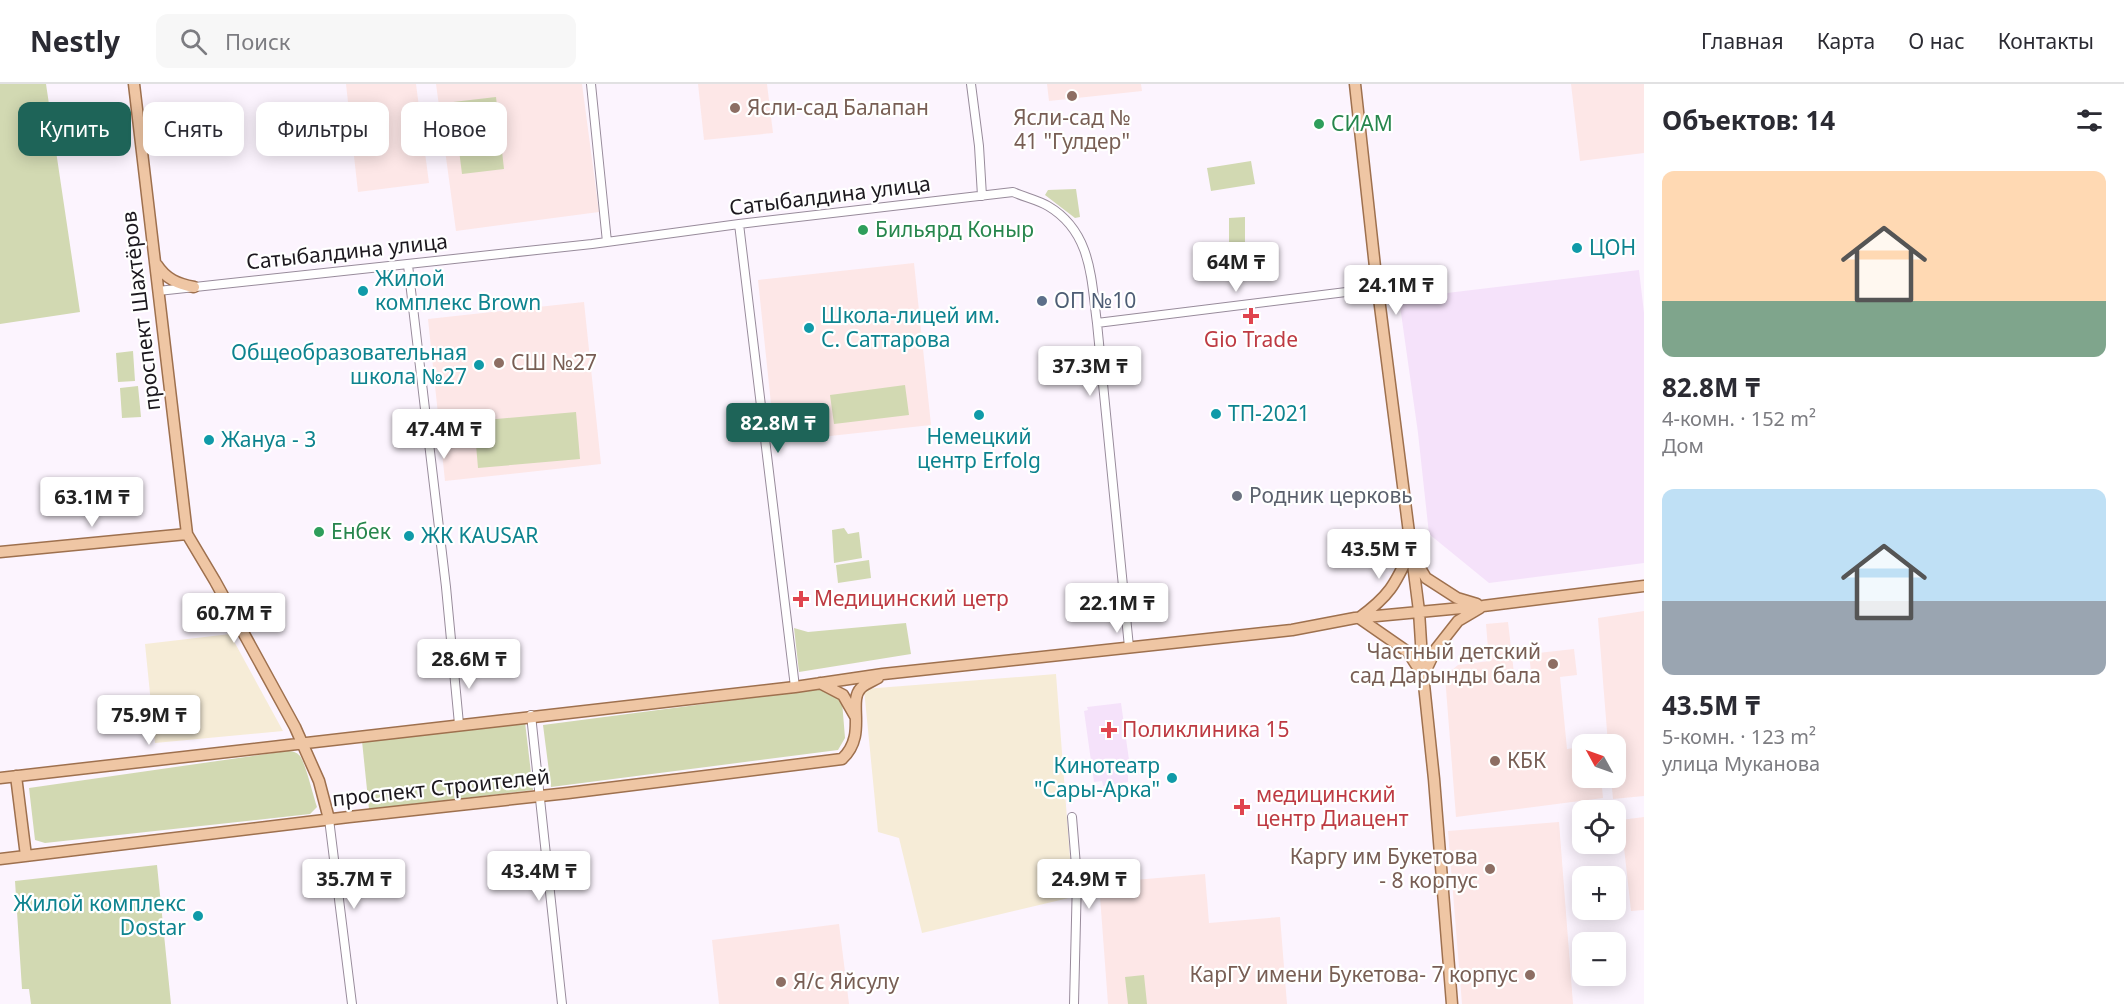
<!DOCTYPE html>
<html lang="ru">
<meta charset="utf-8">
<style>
:root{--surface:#fff;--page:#f7f7f7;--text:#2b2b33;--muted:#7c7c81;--line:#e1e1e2;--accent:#1e6458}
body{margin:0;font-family:"Noto Sans",sans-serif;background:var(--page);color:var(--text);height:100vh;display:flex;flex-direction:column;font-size:22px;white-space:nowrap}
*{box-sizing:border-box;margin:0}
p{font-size:20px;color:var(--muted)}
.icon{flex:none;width:33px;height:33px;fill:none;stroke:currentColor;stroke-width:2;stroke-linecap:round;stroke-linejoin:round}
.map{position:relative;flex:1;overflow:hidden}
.drawer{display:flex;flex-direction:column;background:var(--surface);width:480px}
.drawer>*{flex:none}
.guide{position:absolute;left:18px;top:18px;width:570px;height:54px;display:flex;gap:12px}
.needle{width:39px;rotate:310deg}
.tools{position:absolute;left:1572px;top:650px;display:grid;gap:12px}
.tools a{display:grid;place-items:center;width:54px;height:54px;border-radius:12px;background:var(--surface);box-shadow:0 3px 15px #0003;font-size:30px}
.price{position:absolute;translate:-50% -51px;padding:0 14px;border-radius:6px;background:#fff;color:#222;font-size:20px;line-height:39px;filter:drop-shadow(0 2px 3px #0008)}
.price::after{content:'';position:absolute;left:50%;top:36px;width:18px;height:14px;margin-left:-9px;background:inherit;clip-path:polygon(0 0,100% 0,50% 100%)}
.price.on{background:var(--accent);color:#fff}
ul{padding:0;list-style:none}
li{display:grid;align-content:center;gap:12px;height:318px;padding:0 18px}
li span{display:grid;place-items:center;height:186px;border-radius:12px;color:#555}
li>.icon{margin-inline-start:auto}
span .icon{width:108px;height:108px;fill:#fffc;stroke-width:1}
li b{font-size:26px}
h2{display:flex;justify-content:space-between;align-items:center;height:72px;padding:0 18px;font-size:26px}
.chip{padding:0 21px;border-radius:12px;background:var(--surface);box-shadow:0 3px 15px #0003;font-size:21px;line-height:54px}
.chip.on{background:var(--accent);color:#fff}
header{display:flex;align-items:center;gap:36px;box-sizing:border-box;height:84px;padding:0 30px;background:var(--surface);border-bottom:2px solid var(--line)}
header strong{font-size:28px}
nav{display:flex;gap:33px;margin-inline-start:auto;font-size:21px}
.search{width:420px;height:54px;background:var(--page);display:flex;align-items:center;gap:15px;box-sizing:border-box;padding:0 21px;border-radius:12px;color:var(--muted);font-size:22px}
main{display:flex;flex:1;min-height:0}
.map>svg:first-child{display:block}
</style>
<header>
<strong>Nestly</strong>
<div class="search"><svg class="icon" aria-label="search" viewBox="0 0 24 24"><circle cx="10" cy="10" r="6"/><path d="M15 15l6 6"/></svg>Поиск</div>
<nav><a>Главная</a><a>Карта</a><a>О нас</a><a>Контакты</a></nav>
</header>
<main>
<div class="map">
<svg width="1644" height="920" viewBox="0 0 1644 920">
<rect width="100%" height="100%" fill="#fcf4fe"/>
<path fill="#f6ecd7" d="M230,550L283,647L155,659L145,560Z
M1056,590L1073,813L922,849L899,754L878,748L864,605Z"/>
<path fill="#f5e2fa" d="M1639,186L1644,229V479L1489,499L1429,450L1418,349L1400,222L1397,215Z
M1121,619L1131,690L1128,691V698L1103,702L1102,697L1094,698L1084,627L1088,626L1087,623Z"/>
<path fill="#fde7e7" d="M346,0H416L429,99L358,108Z
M436,0H582L599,128L456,147Z
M698,0H767L773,49L704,56Z
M1047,0H1141L1142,7L1049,17Z
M1571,0H1644V69L1580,77Z
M914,179L931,341L775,358L758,196Z
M584,218L601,380L445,397L428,235Z
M1644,527V712L1613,715L1611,693H1616V660H1608L1598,534Z
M1508,538L1515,598L1532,596L1529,570L1574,565L1577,591L1560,593L1567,665L1582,663V693H1601L1603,714L1456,733L1445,592L1458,581L1489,577L1486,540Z
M1644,733V826L1631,827L1621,736Z
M1559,738L1573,920H1462L1448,747Z
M1205,790L1209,839L1280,833L1287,920H1108L1099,799Z
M839,840L849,920H719L712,856Z"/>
<path fill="#d2d9b2" d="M0,0H46L80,228L0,240Z
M496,13L504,85L462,90L453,18Z
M1251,77L1255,100L1211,107L1207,84Z
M1076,105L1080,133L1075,134L1045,111L1048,106Z
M1245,133V158L1229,159V134Z
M133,267L135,297L118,298L116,269Z
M905,301L909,331L834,340L830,311Z
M138,302L141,333L122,334L120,304Z
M576,328L580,375L478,384L474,337Z
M844,444L848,450L859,448L862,474L834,479L832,446Z
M869,476L871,494L838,499L836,481Z
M906,539L911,570L799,588L794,544L808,548Z
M820,605L834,608L842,617L845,654L838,666L551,703L543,641Z
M525,638L533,706L369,725L362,657Z
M287,667C292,667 297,668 300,672C306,681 313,711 317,723L310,730L45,759L35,756L29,704Z
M157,781L171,920H31L29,905H22L15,797Z
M1144,891L1147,920H1128L1125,893Z"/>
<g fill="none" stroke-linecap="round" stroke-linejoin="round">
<g stroke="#988b9b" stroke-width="10">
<path id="minor" d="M591,0L607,158
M971,0L979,62L982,112
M739,140L795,603
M408,181L446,503L459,640
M158,207L592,160L739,140L1013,108C1024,113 1038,116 1048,122C1092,148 1091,195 1097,239L1129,563
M1097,239L1378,204
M531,631L562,920
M1072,733L1077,794L1074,920
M329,735L352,920"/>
</g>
<g stroke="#9e704e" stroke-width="13">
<path id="major" d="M134,0L187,450L215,497L295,643L319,697L329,735
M1355,0L1375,183L1419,527L1423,591L1434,695L1452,920
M157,181C166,195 178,200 194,203
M0,468L187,450
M1414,474L1426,494L1457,514L1477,520
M1359,534L1408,568L1422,590
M1359,534C1389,512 1395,501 1410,468
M1424,590L1436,565L1458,537L1480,524
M820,599L843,611L855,632
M16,692L26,772
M0,694L795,603L883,590L1292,546L1355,534L1483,522L1644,502
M0,775L349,733L568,709L842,675C868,651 847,618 861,604C866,599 873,597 878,594"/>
</g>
<use href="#minor" stroke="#fff" stroke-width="8"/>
<use href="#major" stroke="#efc6a4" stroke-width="10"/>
</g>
<g fill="#8d6e63" stroke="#fff" stroke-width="2">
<circle cx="1072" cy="12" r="6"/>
<circle cx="735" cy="24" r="6"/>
<circle cx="499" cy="279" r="6"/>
<circle cx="1553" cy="580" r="6"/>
<circle cx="1495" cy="677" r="6"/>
<circle cx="1490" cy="785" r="6"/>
<circle cx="1530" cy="891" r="6"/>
<circle cx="781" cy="898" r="6"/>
</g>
<g fill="#2e9e5b" stroke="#fff" stroke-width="2">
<circle cx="1319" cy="40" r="6"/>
<circle cx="863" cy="146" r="6"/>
<circle cx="319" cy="448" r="6"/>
</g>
<g fill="#0f9aa8" stroke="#fff" stroke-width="2">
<circle cx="1577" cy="164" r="6"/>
<circle cx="363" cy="207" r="6"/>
<circle cx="809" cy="244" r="6"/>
<circle cx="479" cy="281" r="6"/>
<circle cx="1216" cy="330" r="6"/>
<circle cx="979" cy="331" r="6"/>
<circle cx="209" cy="356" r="6"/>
<circle cx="409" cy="452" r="6"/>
<circle cx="1172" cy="694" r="6"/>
<circle cx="198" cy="832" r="6"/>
</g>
<circle fill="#5c6f8a" stroke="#fff" stroke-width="2" cx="1042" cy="217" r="6"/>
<g fill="#e0444e" stroke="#fff" stroke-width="2">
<path d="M1248 223h6v6h6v6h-6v6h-6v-6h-6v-6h6z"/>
<path d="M798 506h6v6h6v6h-6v6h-6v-6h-6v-6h6z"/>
<path d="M1106 637h6v6h6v6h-6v6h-6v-6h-6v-6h6z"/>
<path d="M1239 714h6v6h6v6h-6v6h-6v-6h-6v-6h6z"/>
</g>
<circle fill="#6b7280" stroke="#fff" stroke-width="2" cx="1237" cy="412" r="6"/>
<g text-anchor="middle" stroke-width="4.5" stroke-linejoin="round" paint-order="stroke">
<g font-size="21" fill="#785e54" stroke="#fff" text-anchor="start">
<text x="747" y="31">Ясли-сад Балапан</text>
<text x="1072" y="41" text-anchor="middle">Ясли-сад №<tspan x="1072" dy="24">41 "Гулдер"</tspan></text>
<text x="511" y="286">СШ №27</text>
<text x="1541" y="575" text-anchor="end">Частный детский<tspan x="1541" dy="24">сад Дарынды бала</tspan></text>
<text x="1507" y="684">КБК</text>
<text x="1478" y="780" text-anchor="end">Каргу им Букетова<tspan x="1478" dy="24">- 8 корпус</tspan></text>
<text x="1518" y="898" text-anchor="end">КарГУ имени Букетова- 7 корпус</text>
<text x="793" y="905">Я/c Яйсулу</text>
</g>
<g font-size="21" fill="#27864d" stroke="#fff" text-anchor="start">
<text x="1331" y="47">СИАМ</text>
<text x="875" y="153">Бильярд Коныр</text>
<text x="331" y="455">Енбек</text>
</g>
<g font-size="21" fill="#1c181e" stroke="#fff">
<text transform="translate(830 112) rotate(-7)" y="7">Сатыбалдина улица</text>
<text transform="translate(347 168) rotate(-6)" y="7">Сатыбалдина улица</text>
<text transform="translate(141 227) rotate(-97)" y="7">проспект Шахтёров</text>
<text transform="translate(441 704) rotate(-6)" y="7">проспект Строителей</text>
</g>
<g font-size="21" fill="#0d838f" stroke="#fff" text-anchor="start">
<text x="1589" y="171">ЦОН</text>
<text x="375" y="202">Жилой<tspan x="375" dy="24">комплекс Brown</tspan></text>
<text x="821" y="239">Школа-лицей им.<tspan x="821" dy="24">С. Саттарова</tspan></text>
<text x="467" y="276" text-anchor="end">Общеобразовательная<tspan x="467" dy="24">школа №27</tspan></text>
<text x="1228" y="337">ТП-2021</text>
<text x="979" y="360" text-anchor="middle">Немецкий<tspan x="979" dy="24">центр Erfolg</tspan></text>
<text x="221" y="363">Жануа - 3</text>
<text x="421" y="459">ЖК KAUSAR</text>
<text x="1160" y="689" text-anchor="end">Кинотеатр<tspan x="1160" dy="24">"Сары-Арка"</tspan></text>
<text x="186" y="827" text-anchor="end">Жилой комплекс<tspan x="186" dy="24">Dostar</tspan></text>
</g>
<g font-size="21" fill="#4e5e75" stroke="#fff" text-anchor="start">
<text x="1054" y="224">ОП №10</text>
</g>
<g font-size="21" fill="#be3a42" stroke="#fff" text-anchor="start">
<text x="1251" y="263" text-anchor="middle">Gio Trade</text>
<text x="814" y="522">Медицинский цетр</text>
<text x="1122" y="653">Поликлиника 15</text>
<text x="1256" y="718">медицинский<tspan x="1256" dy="24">центр Диацент</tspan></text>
</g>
<g font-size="21" fill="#5b616d" stroke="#fff" text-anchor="start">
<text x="1249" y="419">Родник церковь</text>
</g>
</g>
</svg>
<div class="tools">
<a><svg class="needle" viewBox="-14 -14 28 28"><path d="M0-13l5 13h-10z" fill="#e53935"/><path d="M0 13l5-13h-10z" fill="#7c7c81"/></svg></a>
<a><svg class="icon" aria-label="locate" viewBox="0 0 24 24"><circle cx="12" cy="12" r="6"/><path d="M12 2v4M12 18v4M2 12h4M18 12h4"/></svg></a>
<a>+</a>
<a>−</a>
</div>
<b class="price" style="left:1236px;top:209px">64M ₸</b>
<b class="price" style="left:1396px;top:232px">24.1M ₸</b>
<b class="price" style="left:1090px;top:313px">37.3M ₸</b>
<b class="price on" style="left:778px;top:370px">82.8M ₸</b>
<b class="price" style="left:444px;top:376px">47.4M ₸</b>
<b class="price" style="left:92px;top:444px">63.1M ₸</b>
<b class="price" style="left:1379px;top:496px">43.5M ₸</b>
<b class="price" style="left:1117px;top:550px">22.1M ₸</b>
<b class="price" style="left:234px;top:560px">60.7M ₸</b>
<b class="price" style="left:469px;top:606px">28.6M ₸</b>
<b class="price" style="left:149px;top:662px">75.9M ₸</b>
<b class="price" style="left:539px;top:818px">43.4M ₸</b>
<b class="price" style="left:354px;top:826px">35.7M ₸</b>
<b class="price" style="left:1089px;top:826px">24.9M ₸</b>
<div class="guide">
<a class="chip on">Купить</a>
<a class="chip">Снять</a>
<a class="chip">Фильтры</a>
<a class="chip">Новое</a>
</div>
</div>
<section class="drawer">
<h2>Объектов: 14<svg class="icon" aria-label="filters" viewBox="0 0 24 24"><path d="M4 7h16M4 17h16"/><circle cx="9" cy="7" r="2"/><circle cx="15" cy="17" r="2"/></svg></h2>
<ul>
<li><span style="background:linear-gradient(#ffd9b3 70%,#7fa58c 0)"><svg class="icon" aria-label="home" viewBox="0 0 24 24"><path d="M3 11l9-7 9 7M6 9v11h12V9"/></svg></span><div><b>82.8M ₸</b><p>4-комн. · 152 m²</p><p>Дом</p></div></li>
<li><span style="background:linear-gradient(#bfe0f5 60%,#9aa5b1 0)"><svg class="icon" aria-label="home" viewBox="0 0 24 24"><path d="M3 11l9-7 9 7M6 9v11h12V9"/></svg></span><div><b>43.5M ₸</b><p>5-комн. · 123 m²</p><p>улица Муканова</p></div></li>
</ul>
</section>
</main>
